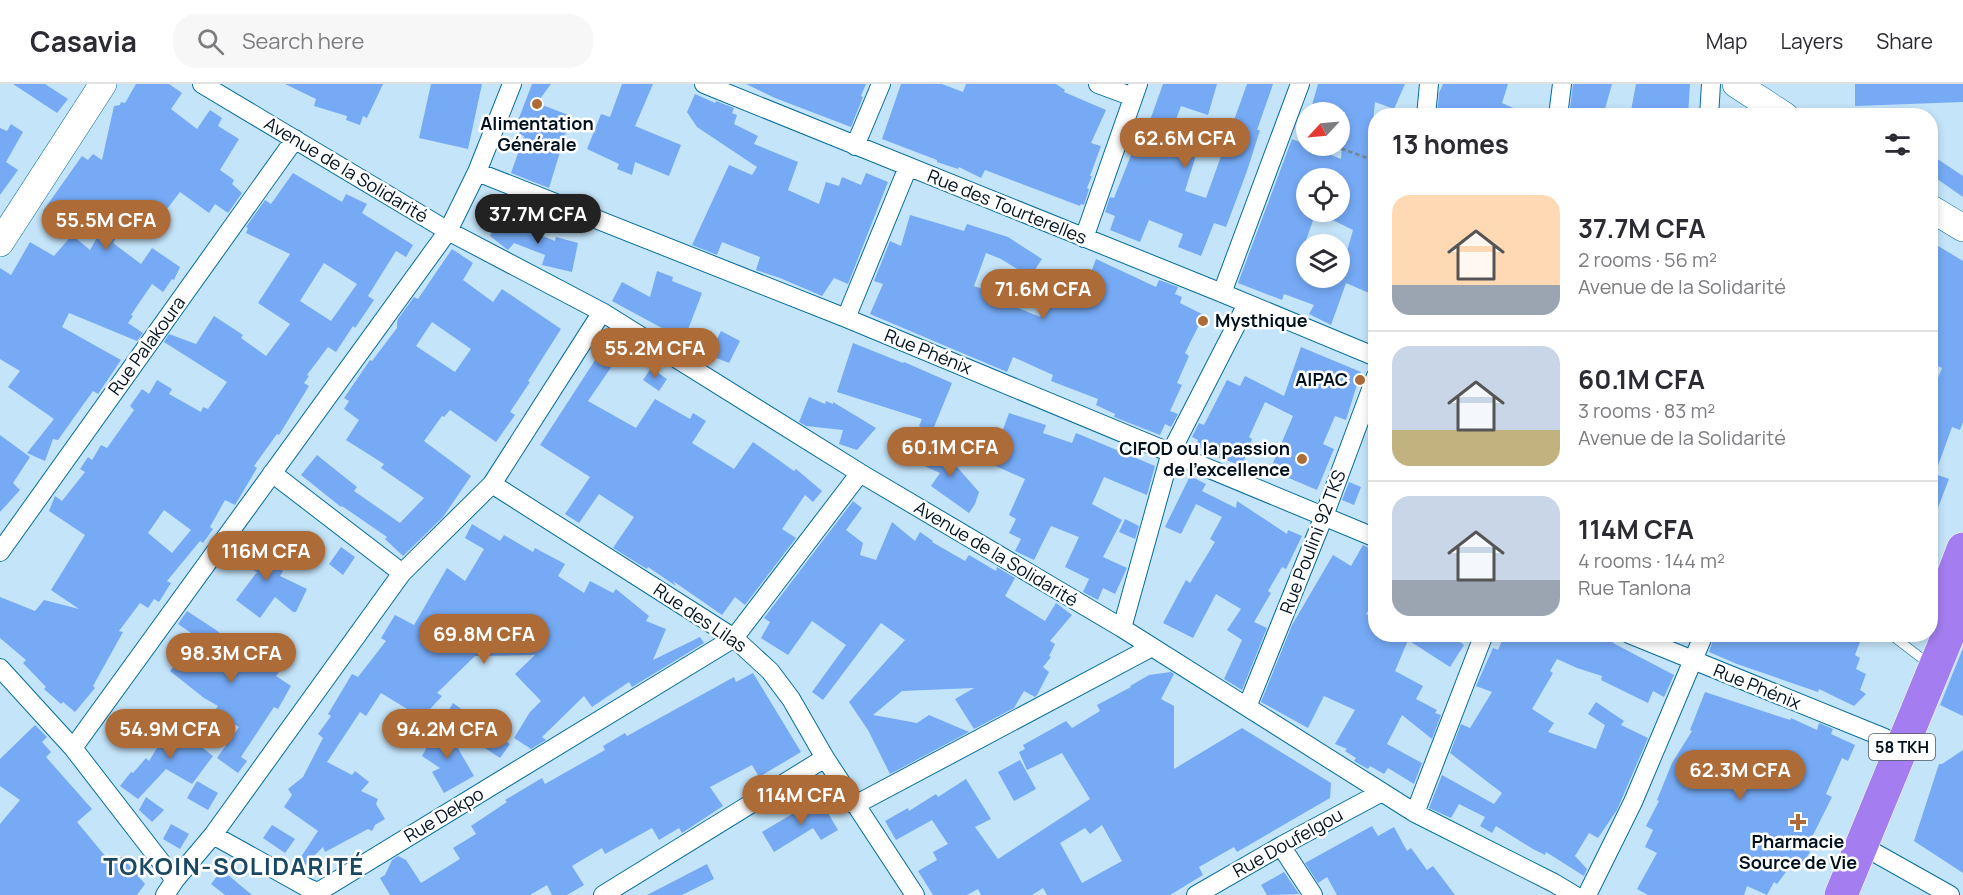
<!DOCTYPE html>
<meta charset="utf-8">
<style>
:root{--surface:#fff;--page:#f7f7f7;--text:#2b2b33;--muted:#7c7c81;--line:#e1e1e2;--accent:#ad6c37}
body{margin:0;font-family:Manrope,sans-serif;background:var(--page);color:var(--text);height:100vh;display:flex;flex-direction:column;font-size:22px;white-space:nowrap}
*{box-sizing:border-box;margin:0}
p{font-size:20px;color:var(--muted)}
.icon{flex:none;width:33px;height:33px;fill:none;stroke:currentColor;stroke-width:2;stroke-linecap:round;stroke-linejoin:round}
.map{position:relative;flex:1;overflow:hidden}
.drawer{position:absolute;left:1368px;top:24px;width:570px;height:534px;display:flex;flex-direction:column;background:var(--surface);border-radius:24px;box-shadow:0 3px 9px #0003}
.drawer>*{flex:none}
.needle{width:39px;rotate:244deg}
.buttons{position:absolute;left:1296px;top:18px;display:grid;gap:12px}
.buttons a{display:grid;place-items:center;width:54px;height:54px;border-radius:50%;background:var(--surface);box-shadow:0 3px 9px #0003;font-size:30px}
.price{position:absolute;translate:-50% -51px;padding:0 14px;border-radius:21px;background:var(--accent);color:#fff;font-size:20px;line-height:39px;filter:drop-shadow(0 2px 3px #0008)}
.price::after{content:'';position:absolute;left:50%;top:36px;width:18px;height:14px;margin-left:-9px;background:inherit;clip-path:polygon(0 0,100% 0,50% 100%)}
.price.current{background:#222;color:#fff}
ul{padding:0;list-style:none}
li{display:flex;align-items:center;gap:18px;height:150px;padding:0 24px}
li+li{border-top:2px solid var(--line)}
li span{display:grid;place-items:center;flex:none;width:168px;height:120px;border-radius:18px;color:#555}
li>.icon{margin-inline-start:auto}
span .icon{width:72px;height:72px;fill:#fffc;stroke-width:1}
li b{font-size:26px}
h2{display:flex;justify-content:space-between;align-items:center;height:72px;padding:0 24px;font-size:26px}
header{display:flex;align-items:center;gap:36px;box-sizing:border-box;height:84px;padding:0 30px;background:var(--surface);border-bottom:2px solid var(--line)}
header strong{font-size:28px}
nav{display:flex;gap:33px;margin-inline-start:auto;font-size:21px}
.search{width:420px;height:54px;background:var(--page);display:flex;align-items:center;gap:15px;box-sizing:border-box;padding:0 21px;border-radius:24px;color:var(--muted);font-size:22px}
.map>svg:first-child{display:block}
</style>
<header>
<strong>Casavia</strong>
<div class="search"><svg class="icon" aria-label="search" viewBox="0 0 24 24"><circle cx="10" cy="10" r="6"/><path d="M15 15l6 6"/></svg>Search here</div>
<nav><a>Map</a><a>Layers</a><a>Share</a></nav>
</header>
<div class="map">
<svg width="1963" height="811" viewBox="0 0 1963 811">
<rect width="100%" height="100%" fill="#c4e4f9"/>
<path fill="#76aaf5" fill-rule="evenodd" d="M13,0H45L68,15L57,29Z
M136,0H169L182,9L171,25L197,45L210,26L222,34L218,42L239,55L220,86L234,96L232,100L242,109L228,129L215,120L209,129L180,108L160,134L161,135L150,151L127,135L113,159L141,180L152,164L180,183L174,196L172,195L163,208L152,200L131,231L133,232L128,239L143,249L137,257L69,229L62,243L121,276L98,310L93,307L58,356L53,355L45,377L27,369L54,335L8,303L20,287L0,275V184L11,191L30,158L54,172L72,151L90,166L104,141L82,124L69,146L43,127L82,72L88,76L93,70L102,76L114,22L120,21L121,18L125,19Z
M285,0H383L367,34L363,32L360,41L346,36L347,32L314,22L316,15Z
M431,0H482L468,65L419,54Z
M532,0H551L537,19L571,32L549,104L511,89L524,52L519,50L526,34L521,41L517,39Z
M622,0H653L635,42L681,61L669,92L635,78L632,91L617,85L619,80L587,65L601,30L610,33Z
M746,0H866L861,12L863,13L851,43L775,14Z
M901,0H942L963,8L966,0H1056L1065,6L1064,8L1106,26L1091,59L1101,62L1090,92H1092L1087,104L1089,105L1084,121L1081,120L1080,122L985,86L981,94L959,83L958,85L937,78V76L882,55Z
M1163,0H1217L1208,31L1181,22L1171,49L1199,61L1185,107L1206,114L1247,0H1273L1257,46H1260L1247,87L1226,143L1214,139L1201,172L1178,163L1183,150L1149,136L1140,158L1110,146L1115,132L1105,128L1110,113L1114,114L1139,51L1144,53Z
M1318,0H1405L1394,25L1375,18L1368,89L1376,91V212L1346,199L1331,241L1309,230L1314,221L1284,210L1282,216L1238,199L1292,55L1341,75L1345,28H1310ZM1306,94H1340V128H1306ZM1316,128L1353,146L1345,174L1340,172V194H1306V163L1304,162Z
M1443,0H1508L1502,19L1531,32H1437L1439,9Z
M1573,0H1612L1603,32H1569Z
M1636,0H1690L1688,32H1630Z
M1855,0H1963V18L1855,22Z
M695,10L715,19L716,17L734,24L732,29L737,31L734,40L758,52L754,60L798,78L788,106L819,120L826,98L839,102L842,93L861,101L866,89L888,98L848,200L834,194L822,212L780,194L756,186L760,173L722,158L717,171L692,161L729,81L752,91L757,83L697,43L687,28Z
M11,40L23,48L6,78L18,86L0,111V44L7,47Z
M1930,70L1963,92V113L1930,90Z
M293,89L342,118L346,110L367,120L362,129L413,161L406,173L396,167L368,212L374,216L355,244L353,242L336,268L328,263L307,291L309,292L304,299L309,302L279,351L277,350L254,382L257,384L235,421L225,416L210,443L213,445L203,459L200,457L167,497L171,499L159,518L154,515L148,524L140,519L119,547L123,548L93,602L95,604L75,628L63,618L61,620L44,605L46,603L23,579L26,576L0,554V513L35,527L44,516L79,525L51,506L85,451L49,427L55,412L62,417L85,388L80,385L88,373L92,376L101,361L107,364L134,326L130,322L142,305L149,310L157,296L172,305L169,310L201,328L203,323L208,325L227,298L164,258L169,250L196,260L214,232L243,251L241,254L266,272L290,240L258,219L290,170L246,149L248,144L246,143L265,116L271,120ZM324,179L357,200L331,237L300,217ZM164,426L191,446L172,469L148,449Z
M910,131L964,147L967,140L1008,153L1042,175L1030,193L1001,175L986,169L974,202L991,208L990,212L1040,233L1053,203L1081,215L1096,175L1156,203L1159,196L1178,203L1175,210L1182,213L1180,219L1204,231L1185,269L1189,272L1177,299L1182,301L1170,327L1178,330L1171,343L1165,340L1160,351L1114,333L1115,330L1096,321L1098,315L1051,297L1053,291L1013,273L1007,288L870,230L883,200L874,197L890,157L901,162Z
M498,136L510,142V139L555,157L556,153L578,159L572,188L542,181L545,171L514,159L508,166L490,152Z
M1930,157L1963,177V338L1960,346L1952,343L1935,390L1949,395L1932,439L1930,314L1942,284L1930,278Z
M452,165L473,179L463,196L493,218L502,205L561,245L528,297L530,298L510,328L515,331L496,358L450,326L444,333L442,332L424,357L471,392L443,433L403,472L385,455L387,453L342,422L341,423L301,391L317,371L357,403L354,407L400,439L424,414L381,384L384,380L346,356L359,336L344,325L349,317L344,314L370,276L372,277L397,244V238L398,235L414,213L418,215ZM432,238L471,265L455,288L416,262Z
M657,187L673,193L672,197L702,209L684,256L612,217L622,198L650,213Z
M721,247L740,257L729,279L709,271Z
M853,259L903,279L904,278L952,299L932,348L919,342L922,335L837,308Z
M1301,263L1361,288L1346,336L1335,332L1323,360L1334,365L1317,406L1270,386L1293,332L1265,318L1249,353L1252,355L1242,382L1210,370L1211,368L1196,362L1198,356L1192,353L1199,339L1204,341L1227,296L1240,302L1245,292L1284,312Z
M597,273L612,282L588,317L636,344L655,315L690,335L693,329L706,337L692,359L734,385L753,358L794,387L796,385L822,407L813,418L805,411L782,445L796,454L745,521L735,513L722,531L673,497L676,502L648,483L647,485L613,464L634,433L599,410L579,439L565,430L590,393L540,361Z
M651,284L667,295L659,307L643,296Z
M809,313L825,320L826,317L833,320V318L876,344L857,366L839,360L843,346L806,342L799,338Z
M1009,329L1046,341L1043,349L1072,359L1076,349L1155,382L1147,411L1104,393L1092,420L1122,436L1103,473L1127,484L1115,510L1103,504L1098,516L1096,515L1083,508L1089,495L1065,483L1079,453L1051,442L1034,476L1015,467L1021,455L1009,449L1016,435L1009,431L1025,395L989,379L993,370L988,368L996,352L1000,354Z
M0,351L30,373L13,399L20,406L0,428Z
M927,359L942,366L979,408L975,420L969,429L931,402L940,389L918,379Z
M1190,392L1206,400L1202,407L1236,424L1237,417L1287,450L1288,446L1302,452L1286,485L1282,483L1268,507L1271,509L1254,538L1267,544L1242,606L1224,595L1242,556L1227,546L1241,525L1216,510L1193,554L1163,539L1186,496L1190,499L1215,458L1210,455L1222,433L1196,420L1181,450L1165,443Z
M1349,398L1361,403L1354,421L1342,416Z
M853,417L862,424L846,446L863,459L860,471L876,476L892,438L915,457L920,448L933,457L932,458L965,477L969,471L996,487L997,483L1015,494L1005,512L1045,537L1056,519L1072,531L1050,557L1055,560L1049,572L1051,573L1043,583L1049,588L1037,611L1035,613L1024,607L1014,624L974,645L955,615L974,604L902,607L873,631L917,639L929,631L969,648L890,690L868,646L849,618L905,556L881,539L823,616L812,608L846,561L812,537L788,571L761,554L770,538L764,534Z
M1125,435L1139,442L1135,455L1119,448Z
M472,440L500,457L504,451L533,468L535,464L565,480L558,492L584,509L590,497L613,509L616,505L649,532L646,537L666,545L653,576L700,553L704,559L632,603L629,598L592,623L584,612L542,653L546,656L531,665L514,654L530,628L541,617L515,590L535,571L475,572L437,609L442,612L422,634L381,609L366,632L360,628L327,678L352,691L355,687L369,698L361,707L378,715L376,720L385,735L375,741L372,747L368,745L325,768L323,763L300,786L295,782L318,747L284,723L292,711L288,705L303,693L323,654L318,650L331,632L328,630L352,590L358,593L386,557L381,554L395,531L414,541L447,484L465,497L484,465L465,454Z
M244,451L257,456L252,467L283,487L280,492L307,505L296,528H293L275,513L260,534L236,516L257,488L253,486L254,484L232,471Z
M1363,461L1376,468V515L1366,530L1376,534V550H1448L1464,561L1450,583L1408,556L1395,587L1423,602L1416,615L1437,626L1435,629L1441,631L1432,655L1402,631L1387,660L1422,679L1414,700L1388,684L1384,690L1370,682L1368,685L1354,677L1356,674L1345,667L1347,665L1335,660L1355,626L1324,612L1308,644L1261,618L1292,541L1333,471L1351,482Z
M341,463L355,473L343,491L329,480Z
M187,527L216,546L248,572L256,561L284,581L276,592L291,602L278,625L274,623L241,673L247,677L238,689L217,674L239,643L214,628L218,622L204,614L170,587L197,553L178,540Z
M1505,550H1616L1613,559L1674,591L1664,613L1653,607L1648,619L1601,596L1602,592L1577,584L1557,575L1550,587L1553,589L1532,625L1554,639L1548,648L1596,665L1605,641L1588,630L1596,618L1624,637L1621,641L1648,654L1617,726L1598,754L1589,749L1575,772L1587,785L1584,792L1546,768L1545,771L1533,765L1496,742L1492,749L1480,742L1485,733L1459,720L1451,734L1429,724L1442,691L1494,720L1502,709L1450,669L1461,640L1470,644L1492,608L1476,602L1493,564L1498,566Z
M1715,550H1841L1860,558L1855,571L1860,574L1856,585L1866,590L1860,606L1866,610L1854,622L1819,605L1818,608L1737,580L1709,568Z
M1963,564V632L1940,621Z
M1171,588L1174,590L1161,615L1174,622V685L1242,644L1331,699L1330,714L1237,768L1234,763L1199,783L1203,791L1170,811H1047L1043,804L1032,811H981L978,805L967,811H933L918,787L937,776L933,768L948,760L932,736L896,756L885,737L908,724L909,727L936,710L938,713L966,695L991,735L975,743L998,775L1090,715L1062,669L1027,686L1019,668L1025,665L1023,661L1066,637L1072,644L1100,627L1097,621L1131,603L1130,602L1149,591ZM1102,741L1122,777L1082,799L1060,759L1085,744L1090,750Z
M753,589L801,668L759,693L752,681L710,703L723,722L682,749L679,744L659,756L652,744L605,770L602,764L572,782L584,801L567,811H552L547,801L530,811H390L380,794L385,791L392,776L398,772L406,776L421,799L460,775L453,764L476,750L471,742L507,718L505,716L542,694L545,700L605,666L603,662L625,649L627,652L734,593L736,598Z
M1705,608L1790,636L1791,634L1817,646L1819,639L1833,645L1831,650L1855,661L1848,677L1842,674L1826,710L1832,713L1806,765L1810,768L1802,781L1795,776L1777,800L1774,798L1767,811L1747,802L1744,811H1648L1637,805L1657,769L1645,763L1653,746L1646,742L1659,717L1657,716L1672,679L1692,647L1690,646Z
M453,619L510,660L500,674L443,636Z
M175,635L198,650L194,657L213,672L192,700L166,685L138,715L120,702L131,688L133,689L146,674L149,677Z
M442,637L474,692L444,709L432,688L440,684L422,672Z
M35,641L47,653L42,658L51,668L46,673L92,725L77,738L111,779L122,773L145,800L137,811H0V740L20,716L0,702V675Z
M1963,666V789L1914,757L1939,680H1942Z
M1020,676L1036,705L1014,717L998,688Z
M197,697L218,709L208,726L187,714Z
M146,713L164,726L152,738L139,726Z
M819,714L838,746L821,756L813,744L774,768L762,748Z
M171,740L189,750L180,765L163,755Z
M272,741L295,755L285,769L263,754Z
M1372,742L1378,752L1394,743L1407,767L1411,764L1427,786L1433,782L1455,811H1337L1327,793L1318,799L1305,779Z
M707,780L714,795L682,811H647Z
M222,786L252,811H225L211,800Z
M1284,788L1299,810L1267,811L1261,801Z"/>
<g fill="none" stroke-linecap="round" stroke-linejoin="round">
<g stroke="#046d9c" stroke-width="10">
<path id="lane" d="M1890,550L1920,573"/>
</g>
<g stroke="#046d9c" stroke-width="20">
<path id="street" d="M202,0L448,147L602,228L860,389L1122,544L1415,729L1554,799L1574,811
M704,0L1222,209L1376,273
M1098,0L1133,13
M1426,32L1429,0
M1558,32L1562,0
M1709,32L1711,0
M855,62L881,0
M477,88L846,234L1376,454
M1084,154L1138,0
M1222,209L1300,0
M846,234L908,83
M272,389L402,489
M492,400L734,554L770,587L791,615L825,674L915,811
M0,468L295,55
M1122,544L1171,368L1247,220
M1629,550L1885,654
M0,584L73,664L175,796
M1247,623L1324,432L1376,292
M73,664L448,147L477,88L512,0
M855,721L1152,563
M1415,729L1484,550
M213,751L308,804L318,808L323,805L734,554L860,389
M1861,761L1950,811
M1281,762L1313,811
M165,811L175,796L213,751L402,489L492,400L602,228
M603,811L825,674
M1196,811L1281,762L1382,708
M1587,811L1633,718L1704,550"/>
</g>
<g stroke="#046d9c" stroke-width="28">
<path id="secondary" d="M1736,0L1785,32
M1930,124L1963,144
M0,159L103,0"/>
</g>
<g stroke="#fff" stroke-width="34">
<path id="highway" d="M1936,536L1963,465
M1841,811L1963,515"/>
</g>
<path stroke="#718b9d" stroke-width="3" stroke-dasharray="4.5 3" stroke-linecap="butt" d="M1334,62L1376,77"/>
<use href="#lane" stroke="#fff" stroke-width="9"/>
<use href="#street" stroke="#fff" stroke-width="18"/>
<use href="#secondary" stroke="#fff" stroke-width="27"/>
<use href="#highway" stroke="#a47df0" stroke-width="33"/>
</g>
<g fill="#ad6c37" stroke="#fff" stroke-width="2">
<circle cx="537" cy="20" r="6"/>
<circle cx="1203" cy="237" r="6"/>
<circle cx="1360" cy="296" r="6"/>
<circle cx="1302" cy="375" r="6"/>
<path d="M1795 729h6v6h6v6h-6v6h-6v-6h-6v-6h6z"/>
</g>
<g text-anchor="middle" stroke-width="5" stroke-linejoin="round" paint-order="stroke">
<rect fill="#fff" stroke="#4c5963" stroke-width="1.5" x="1869" y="650" width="66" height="26" rx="4.5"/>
<g font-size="16" font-weight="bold" fill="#001220">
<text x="1902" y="669">58 TKH</text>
</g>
<g font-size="18" font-weight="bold" fill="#001220" stroke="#fff">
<text x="537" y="46">Alimentation<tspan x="537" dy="21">Générale</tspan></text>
<text x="1215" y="243" text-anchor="start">Mysthique</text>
<text x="1348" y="302" text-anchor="end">AIPAC</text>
<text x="1290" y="371" text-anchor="end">CIFOD ou la passion<tspan x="1290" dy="21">de l'excellence</tspan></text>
<text x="1798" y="764">Pharmacie<tspan x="1798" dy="21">Source de Vie</tspan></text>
</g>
<g font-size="18" fill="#001220" stroke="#fff">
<text transform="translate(346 86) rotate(31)" y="6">Avenue de la Solidarité</text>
<text transform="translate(1007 123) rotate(22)" y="6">Rue des Tourterelles</text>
<text transform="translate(147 262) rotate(-54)" y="6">Rue Palakoura</text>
<text transform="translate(928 268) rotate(22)" y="6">Rue Phénix</text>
<text transform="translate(1313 458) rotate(-69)" y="6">Rue Poulini 92 TKS</text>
<text transform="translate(996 470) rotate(31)" y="6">Avenue de la Solidarité</text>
<text transform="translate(700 534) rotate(34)" y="6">Rue des Lilas</text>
<text transform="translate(1757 603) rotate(22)" y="6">Rue Phénix</text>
<text transform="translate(444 731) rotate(-31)" y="6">Rue Dekpo</text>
<text transform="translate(1288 759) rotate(-29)" y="6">Rue Doufelgou</text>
</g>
<g font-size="24" font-weight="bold" letter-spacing="1.5" fill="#1a4862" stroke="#fff">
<text x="234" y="791">TOKOIN-SOLIDARITÉ</text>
</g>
</g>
</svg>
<div class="buttons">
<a><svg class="needle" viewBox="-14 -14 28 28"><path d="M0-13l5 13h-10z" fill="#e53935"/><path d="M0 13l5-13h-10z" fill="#7c7c81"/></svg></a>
<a><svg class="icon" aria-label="locate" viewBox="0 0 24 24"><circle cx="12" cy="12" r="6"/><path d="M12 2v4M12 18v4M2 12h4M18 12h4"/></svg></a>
<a><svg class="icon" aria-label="layers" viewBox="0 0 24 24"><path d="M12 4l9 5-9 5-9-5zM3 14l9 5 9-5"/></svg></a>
</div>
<b class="price" style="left:1185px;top:85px">62.6M CFA</b>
<b class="price current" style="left:538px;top:161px">37.7M CFA</b>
<b class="price" style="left:106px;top:167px">55.5M CFA</b>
<b class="price" style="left:1043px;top:236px">71.6M CFA</b>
<b class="price" style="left:655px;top:295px">55.2M CFA</b>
<b class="price" style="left:950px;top:394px">60.1M CFA</b>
<b class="price" style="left:266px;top:498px">116M CFA</b>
<b class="price" style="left:484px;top:581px">69.8M CFA</b>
<b class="price" style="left:231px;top:600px">98.3M CFA</b>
<b class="price" style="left:170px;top:676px">54.9M CFA</b>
<b class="price" style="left:447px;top:676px">94.2M CFA</b>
<b class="price" style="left:1740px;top:717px">62.3M CFA</b>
<b class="price" style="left:801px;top:742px">114M CFA</b>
<section class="drawer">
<h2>13 homes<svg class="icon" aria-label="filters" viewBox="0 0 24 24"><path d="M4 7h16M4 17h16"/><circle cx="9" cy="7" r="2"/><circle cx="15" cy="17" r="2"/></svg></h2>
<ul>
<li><span style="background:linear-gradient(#ffd9b3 75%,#9aa5b1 0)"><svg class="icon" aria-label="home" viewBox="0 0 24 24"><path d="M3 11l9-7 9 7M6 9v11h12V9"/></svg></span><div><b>37.7M CFA</b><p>2 rooms · 56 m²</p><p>Avenue de la Solidarité</p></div></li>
<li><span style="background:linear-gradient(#c9d6e8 70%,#c2b280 0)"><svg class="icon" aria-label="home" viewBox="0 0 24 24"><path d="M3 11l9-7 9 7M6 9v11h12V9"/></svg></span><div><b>60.1M CFA</b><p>3 rooms · 83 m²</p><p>Avenue de la Solidarité</p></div></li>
<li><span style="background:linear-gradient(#c9d6e8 70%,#9aa5b1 0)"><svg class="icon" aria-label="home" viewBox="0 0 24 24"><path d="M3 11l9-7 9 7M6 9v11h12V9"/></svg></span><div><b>114M CFA</b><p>4 rooms · 144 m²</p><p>Rue Tanlona</p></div></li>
</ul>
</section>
</div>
